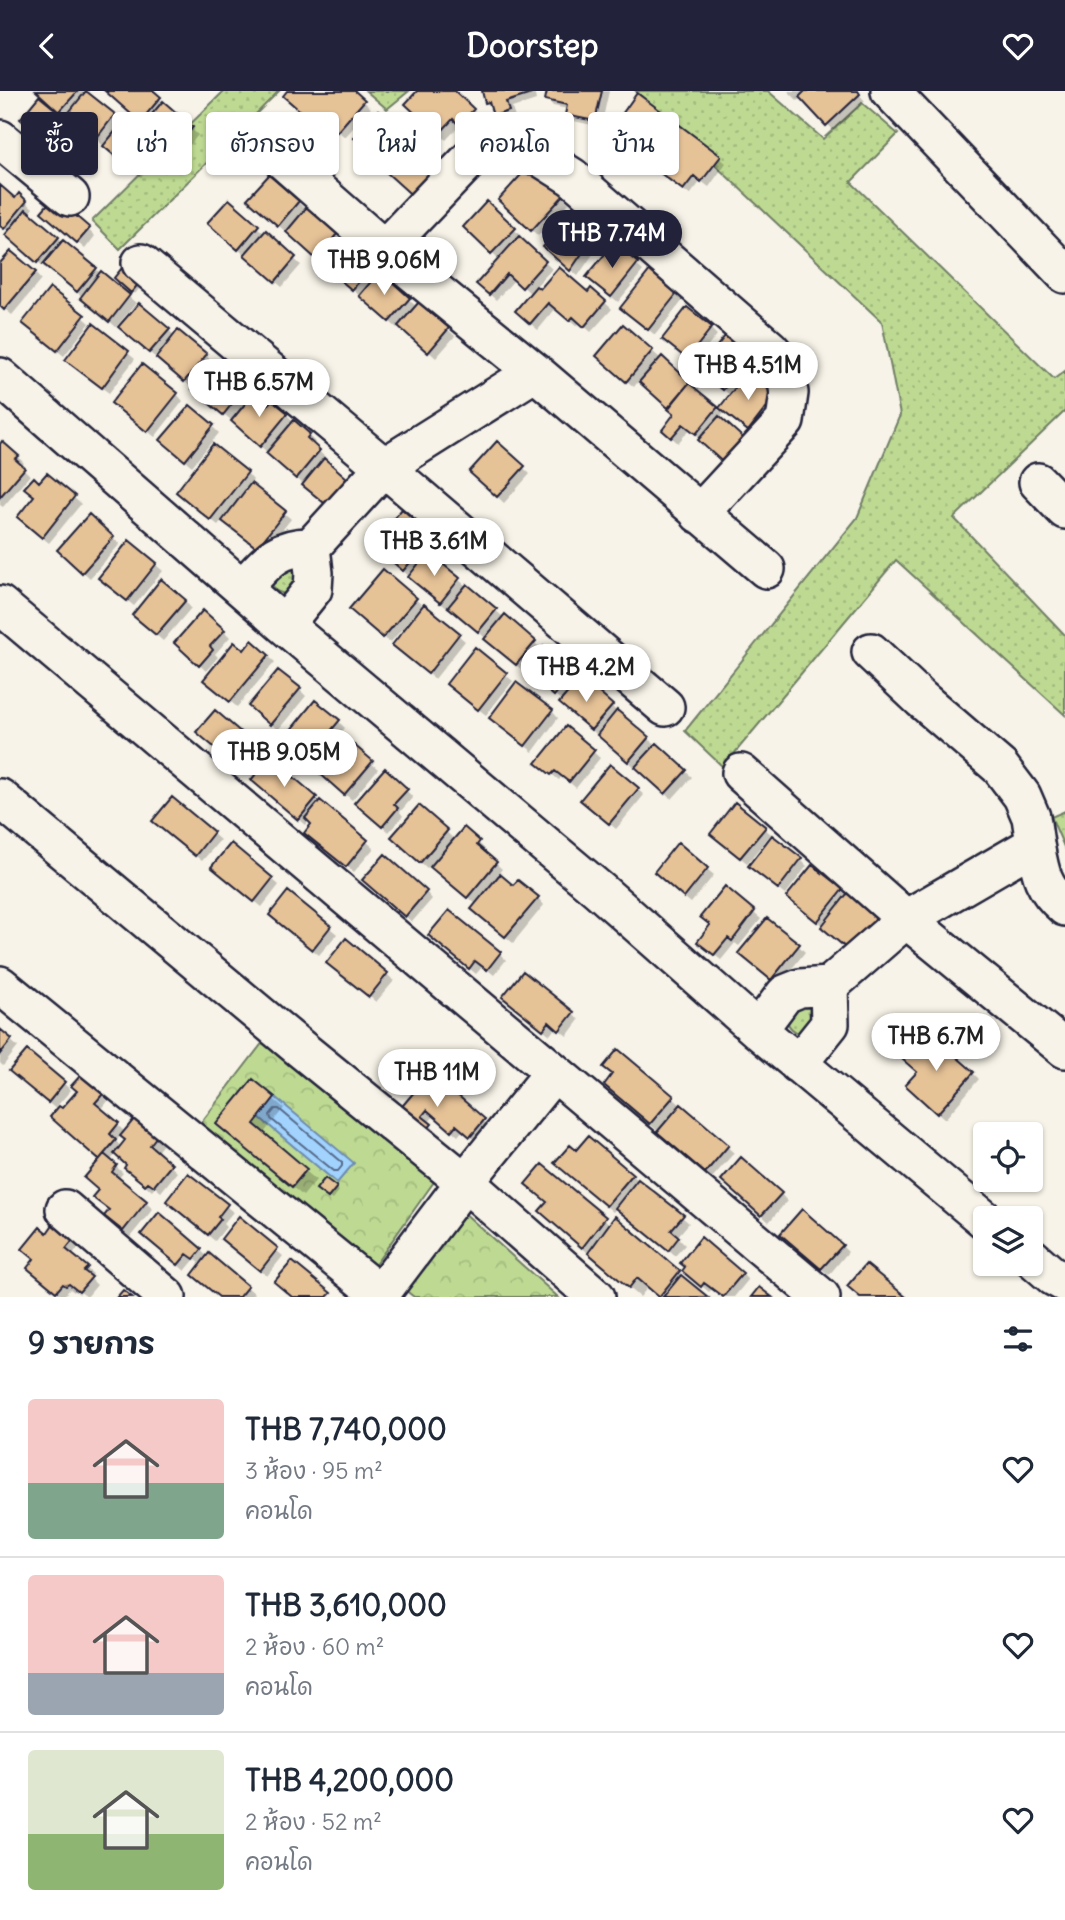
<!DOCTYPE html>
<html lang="th">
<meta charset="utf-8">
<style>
:root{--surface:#fff;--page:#f6f6f7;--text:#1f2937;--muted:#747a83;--line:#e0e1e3;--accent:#22223b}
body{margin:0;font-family:Delius,"Playpen Sans Thai",sans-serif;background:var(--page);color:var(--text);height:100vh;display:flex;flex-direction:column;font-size:26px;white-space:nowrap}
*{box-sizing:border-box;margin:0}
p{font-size:23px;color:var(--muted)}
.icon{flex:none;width:38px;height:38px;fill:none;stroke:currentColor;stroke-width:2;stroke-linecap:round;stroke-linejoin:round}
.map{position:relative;height:1206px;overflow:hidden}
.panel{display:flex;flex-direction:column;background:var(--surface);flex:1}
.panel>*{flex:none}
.hud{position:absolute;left:21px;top:21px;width:700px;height:63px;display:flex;gap:14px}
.fabs{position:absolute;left:973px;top:1031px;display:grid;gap:14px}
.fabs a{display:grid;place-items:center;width:70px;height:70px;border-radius:7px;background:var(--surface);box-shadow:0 2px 5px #0004;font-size:35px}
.price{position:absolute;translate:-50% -60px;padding:0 16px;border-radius:24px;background:#fff;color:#222;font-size:23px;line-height:46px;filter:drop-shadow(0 2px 4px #0008)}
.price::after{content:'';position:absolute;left:50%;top:42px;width:21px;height:16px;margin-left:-10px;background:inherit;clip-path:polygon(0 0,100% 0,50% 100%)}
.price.active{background:var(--accent);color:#fff}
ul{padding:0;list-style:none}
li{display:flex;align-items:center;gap:21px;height:175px;padding:0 28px}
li+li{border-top:2px solid var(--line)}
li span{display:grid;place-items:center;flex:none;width:196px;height:140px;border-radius:7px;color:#555}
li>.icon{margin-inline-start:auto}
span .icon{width:84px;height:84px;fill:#fffc;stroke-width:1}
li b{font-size:30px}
h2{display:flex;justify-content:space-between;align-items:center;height:84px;padding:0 28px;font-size:30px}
.pill{padding:0 24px;border-radius:7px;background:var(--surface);box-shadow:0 2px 5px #0004;font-size:24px;line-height:63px}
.pill.active{background:var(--accent);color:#fff}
header{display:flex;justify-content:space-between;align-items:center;height:91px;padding:0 28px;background:var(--accent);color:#fff;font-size:32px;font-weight:700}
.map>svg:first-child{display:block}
</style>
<header><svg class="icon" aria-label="back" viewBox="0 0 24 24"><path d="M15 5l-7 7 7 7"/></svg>Doorstep<svg class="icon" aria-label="heart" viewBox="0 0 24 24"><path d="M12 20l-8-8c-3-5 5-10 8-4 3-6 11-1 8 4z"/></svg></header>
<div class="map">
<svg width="1065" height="1206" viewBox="0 0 1065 1206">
<defs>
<pattern id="grass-dots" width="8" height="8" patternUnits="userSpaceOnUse" patternTransform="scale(1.75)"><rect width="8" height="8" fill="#beda92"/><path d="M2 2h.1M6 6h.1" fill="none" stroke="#a3bb7f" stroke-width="1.8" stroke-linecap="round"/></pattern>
<pattern id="park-crowns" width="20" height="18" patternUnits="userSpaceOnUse" patternTransform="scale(1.75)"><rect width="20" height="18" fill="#beda92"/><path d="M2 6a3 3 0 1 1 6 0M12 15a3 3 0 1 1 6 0" fill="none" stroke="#a3bb7f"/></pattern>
</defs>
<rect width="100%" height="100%" fill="#f7f3e8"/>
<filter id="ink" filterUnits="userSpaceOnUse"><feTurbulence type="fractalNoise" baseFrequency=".0143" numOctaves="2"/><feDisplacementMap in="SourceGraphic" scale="14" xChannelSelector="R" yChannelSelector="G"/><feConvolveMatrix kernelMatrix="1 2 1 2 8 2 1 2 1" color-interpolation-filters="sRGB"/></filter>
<g filter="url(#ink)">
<path fill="url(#grass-dots)" stroke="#707e66" stroke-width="2" d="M224,0H279L120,158L92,130Z
M366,0H409L387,18Z
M636,0H768L823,48L862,12L898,43L851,91L1054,288L1065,280V320L954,427L1065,544V624L896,469L723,676L685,640L857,427L900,324L882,231Z
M279,470L304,479L287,504L276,500L270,490Z
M1065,720V758L1051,726Z
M788,912L821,915L800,943C784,936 786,927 788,912Z"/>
<path fill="url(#park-crowns)" stroke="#707e66" stroke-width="2" d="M267,946L436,1088L374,1175L200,1033Z
M462,1120L558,1206H414L404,1198Z"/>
<path fill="#a1d3fe" stroke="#6e8cb0" stroke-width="2" d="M275,1006L354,1072L337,1092L259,1026Z"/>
<path fill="#0003" fill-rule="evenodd" d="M38,0H83L114,25L159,65L141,86Z
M107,0H151L198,44L180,66Z
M290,0H352L371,17L345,46L334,37L328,43L292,11Z
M419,0H453L480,26L467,39L461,33L446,49L407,13Z
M483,0H534L536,9L512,17L515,27L502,31L495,24L493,17L487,11Z
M548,0H609L601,36L574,30L567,23L568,18L553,15L547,8Z
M788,0H856L865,10L834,40L802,6L798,10Z
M39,7L57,23L40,43L22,28Z
M61,27L75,38L60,56L46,44Z
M407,48L414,55L392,79L383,71L379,75L366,63Z
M616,49L719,66L726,72L709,96L701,90L690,104Z
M531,76L569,112L538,145L501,109Z
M269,86L417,216L419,213L455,245L436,267L399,234L397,237L256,115Z
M0,96L15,109L26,111L33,117L29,122L136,212L116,236L47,174L45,177L14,150L9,141L0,134Z
M54,109L95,145L85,158L50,128Z
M487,113L521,145L519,147L552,178L535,196L540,200L588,203L591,199L612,218L591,241L580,231L577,235L556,217L538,239L523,226L531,203L515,188L496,209L485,199L500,169L466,136Z
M577,120L590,131L587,134L602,150L578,185L551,162Z
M257,136L301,174L282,196L216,139Z
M614,155L643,180L618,211L595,192Z
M0,175L35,182L41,189L12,224L0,214Z
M116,187L145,190L135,203Z
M678,201L684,208L655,244L629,223Z
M83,226L90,232L64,265L31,239Z
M94,235L135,268L109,302L74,276Z
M710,237L717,244L694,273L670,254Z
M169,239L175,246L206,264L212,270L191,296L127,243Z
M652,260L720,320L731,305L707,285L748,267L755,273L747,283L781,312L755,345L725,321L702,348L690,338L678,352L670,345L676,324L639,289L634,296L605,272Z
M213,276L250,309L287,324L315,351L312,354L325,366L303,393L231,329L201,304Z
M177,303L183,310L155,346L120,318Z
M213,336L219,342L192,375L169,356Z
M497,352L530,383L504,412L478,387Z
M0,355L18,366L24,372L21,376L30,384L3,416L0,414Z
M247,382L253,389L250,393L291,428L264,462L223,428L218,434L185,408Z
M47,384L81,413L49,452L26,433L40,393Z
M402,421L423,439L418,444L433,458L429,464L543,559L544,558L573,582L692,686L672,708L568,619L563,611L525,577L523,580L449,515L448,518L417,493L394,471L395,456Z
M113,447L120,453L90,487L66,465Z
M129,451L163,480L134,515L107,493Z
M415,508L465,550L435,588L401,560L410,534L407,532L390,552L358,524Z
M185,510L191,517L163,550L140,530Z
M224,540L230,546L215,563L218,566L206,580L176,552Z
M475,559L513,590L486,624L455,600Z
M244,562L268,565L275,571L237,616L212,595Z
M299,598L306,605L278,639L256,621Z
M552,620L558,627L533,661L498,633Z
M339,631L345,637L316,671L294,652Z
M566,637L600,667L576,697L562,685L559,689L545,678Z
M205,648L256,656L262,663L246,682Z
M270,669L374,757L354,781L313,748V734L309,730L306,734L259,696Z
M371,672L378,678L352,709L327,688Z
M385,680L413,706L400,721L403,725L389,741L363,718Z
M637,698L644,704L616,738L589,715Z
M172,708L220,749L202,770L161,737Z
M419,716L455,749L464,739L485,758L483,761L502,778L498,783L514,797L538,807L544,814L513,852L480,824L477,814L431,774L427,777L400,753Z
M764,737L771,743L747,772L718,749Z
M678,754L714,784L691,812L662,788Z
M800,768L807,775L785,804L757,782Z
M220,782L272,788L279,794L262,816Z
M371,795L426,801L432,808L412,831Z
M725,798L761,828L739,855L735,852L721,869L706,857Z
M842,799L848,805L824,835L795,812Z
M289,803L337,843L319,864L278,831Z
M437,851L500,863L506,869L494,884L483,875L476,883Z
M798,854L805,861L779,894L747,868Z
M335,878L387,883L394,890L376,911Z
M511,912L573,922L579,929L567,945L556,936L550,944Z
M0,940L18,956L3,975L0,972Z
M27,961L71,999L57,1015L62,1020L101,1004L108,1010L101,1019L125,1041L135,1029L163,1053L156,1062L177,1081L161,1101L155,1096L152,1100L133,1083L128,1074L116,1063L110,1070L123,1082L118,1088L153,1118L130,1146L113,1131L111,1120L100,1100L101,1069L57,1019L18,987ZM121,1044L127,1050L121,1056L116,1050Z
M919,982H973L979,988L945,1028L914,1001Z
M431,984L490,1036L477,1051L463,1039L458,1045L435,1024L428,1032L437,1041L426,1053L401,1032Z
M254,991L284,1017L263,1043L316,1089L303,1105L229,1043Z
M612,1000L673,1007L734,1062L712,1087Z
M542,1075L611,1134L616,1128L706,1206H660L648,1196L640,1206L547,1127L548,1111Z
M563,1078L632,1084L689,1132L677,1146L685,1154L675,1165L617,1116L613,1121Z
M189,1084L233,1121L223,1133L226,1136L215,1150L175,1117Z
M325,1089L339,1100L332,1109L321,1100Z
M730,1096L781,1103L787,1110L769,1131Z
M160,1123L208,1166L247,1196L254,1202L251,1206H220L202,1174L195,1168L185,1180L150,1149Z
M239,1128L283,1165L267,1185L230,1154Z
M73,1149L79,1156L72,1165L93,1183L90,1187L97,1194L87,1206L76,1198L74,1201L70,1198L63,1206L36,1183V1169Z
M789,1150L842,1155L848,1161L829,1184Z
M742,1183L748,1189L734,1206H722L712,1198L709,1201L691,1186Z"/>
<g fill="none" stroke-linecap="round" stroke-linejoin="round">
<path stroke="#556989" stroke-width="2" d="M275,1018H279L342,1071V1075L338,1080H334L271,1028L270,1024Z"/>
</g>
<path fill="#e6c297" stroke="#22223b" stroke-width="2" d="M36,0H78L59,21Z
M86,0L115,23L95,49L66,25Z
M105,0H154L161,6L140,31Z
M287,0H355L365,9L337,41L327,32L321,38L283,5Z
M417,0H455L474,18L459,34L453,28L438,44L405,13Z
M482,0H530L531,3L506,11L509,20L493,25L489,11L485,12Z
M547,0H602L595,30L565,24L567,14L545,9Z
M805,0H858L860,3L826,35L799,6Z
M637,2L721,65L701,91L694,85L683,99L608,43Z
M39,5L56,19L36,42L20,28Z
M163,10L193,36L172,61L142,35Z
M378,20L408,47L384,74L375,66L372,70L357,57L361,52L354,47Z
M61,24L73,34L56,55L44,44Z
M122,32L153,57L134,81L103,55Z
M416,51L445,78L417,109L387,82Z
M531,73L564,104L531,140L498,109Z
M269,84L299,110L278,135L247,108Z
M0,94L15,107L19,102L27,110L4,138L0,135Z
M54,106L90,137L77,152L41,121Z
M229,108L259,134L238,159L207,132Z
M487,110L516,137L491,163L463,136Z
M307,116L337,143L316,168L286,141Z
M577,117L584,124L581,126L596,142L570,180L543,156Z
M26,118L59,146L37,172L5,144Z
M266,139L296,166L275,191L244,164Z
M519,145L546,170L522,197L507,183L489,204L476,193Z
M342,148L373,174L352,199L321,173Z
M63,149L97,177L77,201L43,173Z
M614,152L638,172L611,206L586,186Z
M11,160L36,181L4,219L0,215V172Z
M126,172L144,186L131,202L114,187Z
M559,176L588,201L591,197L606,210L584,236L573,226L569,230L548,212L530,233L515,220L536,195L540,198Z
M651,178L679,200L648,239L620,217Z
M101,180L130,204L109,231L80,207Z
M380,180L410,207L389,231L359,205Z
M50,197L85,224L57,260L22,232Z
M419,211L449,237L428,262L398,235Z
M139,212L170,238L149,262L118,236Z
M687,216L712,236L687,268L662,248Z
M93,232L129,260L102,297L65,269Z
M623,233L653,259L626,291L596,265Z
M178,239L207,263L184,291L156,267Z
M725,245L750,265L723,299L698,279Z
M662,265L690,291L668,317L639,291Z
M142,273L178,302L147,341L111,312Z
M212,273L243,299L223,324L192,298Z
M747,282L776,304L748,340L719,317Z
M689,292L718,316L696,343L683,333L671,347L662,339L674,323L668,318Z
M254,302L267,314L272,309L288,322L260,356L231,330Z
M190,314L214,334L185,370L160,349Z
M719,325L749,352L728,376L698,349Z
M294,329L310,343L307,347L320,359L296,388L266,362Z
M2,350L19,365L15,368L25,377L0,406V353Z
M497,350L525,375L497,406L469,381Z
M213,353L248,381L210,429L176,401Z
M324,367L355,394L334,420L302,394Z
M47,382L75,405L42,447L17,426L34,405L24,397L34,386L39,391Z
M251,392L286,420L257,457L222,430Z
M402,418L417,431L412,437L428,450L403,480L385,464L393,455L380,444Z
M89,423L114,446L82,482L57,459Z
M129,449L157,472L127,510L98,487Z
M428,461L460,487L440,512L408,486Z
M383,478L417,507L383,547L349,518Z
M161,488L186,509L156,544L132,524Z
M467,493L497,518L478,541L448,516Z
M424,513L460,542L428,583L392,554Z
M203,519L225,539L210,555L213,559L199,575L174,552Z
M505,523L536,550L516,574L484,548Z
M252,549L269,564L230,611L203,589L234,551L244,559Z
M544,555L574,580L554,605L524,579Z
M475,556L507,582L478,619L446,593Z
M278,579L301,597L270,634L248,615Z
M581,586L613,614L591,639L559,612Z
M516,591L553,619L525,655L489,627Z
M315,609L340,629L309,666L285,646Z
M215,619L257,655L239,677L196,641Z
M617,619L649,646L628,671L597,644Z
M566,635L595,659L569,691L555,680L551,684L536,672Z
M346,647L373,670L344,704L318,681Z
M657,652L687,679L665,703L635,676Z
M270,666L317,706L298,729L251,689Z
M610,673L639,697L609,733L580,709Z
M385,677L408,698L394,713L398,717L382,736L354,712Z
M172,706L214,741L195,765L152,730Z
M320,709L368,749L346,776L304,742L311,733L305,727Z
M735,711L766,736L740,767L710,743Z
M419,714L448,739L420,772L391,746Z
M464,736L480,750L477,754L497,771L467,807L430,776Z
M772,744L802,767L778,798L748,775Z
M678,751L708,777L684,807L654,781Z
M231,752L273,787L254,811L211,776Z
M385,763L427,800L405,826L362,789Z
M812,774L843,798L817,831L786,806Z
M500,783L513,794L518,789L539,806L505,846L471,818Z
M858,789L890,814L852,862L821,836Z
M725,795L755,820L732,850L728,847L714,864L697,851L710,834L700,826Z
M288,800L331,835L312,859L269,824Z
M449,819L501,861L487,879L475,870L469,878L428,844Z
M767,827L800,853L771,889L738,862Z
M346,847L388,882L369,906L326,872Z
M523,880L574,921L559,940L549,931L543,939L502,906Z
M0,938L12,948L0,963Z
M927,940L974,981L937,1023L905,994L917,981L903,969Z
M618,958L674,1005L650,1033L604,994L612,983L603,976Z
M27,959L65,991L48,1012L9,980Z
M431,981L485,1028L470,1046L456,1034L451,1040L427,1019L422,1025L432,1033L419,1048L393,1026Z
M81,984L103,1003L95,1012L119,1032L110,1043L116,1049L99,1069L50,1026L59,1015L62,1017L77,1000L71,995Z
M253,988L275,1006L254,1033L307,1078L292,1096L216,1033Z
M681,1013L729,1054L705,1082L657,1041Z
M135,1027L157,1045L150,1054L172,1073L154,1095L148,1091L145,1094L124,1077L126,1074L114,1063L125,1049L120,1045Z
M588,1045L633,1083L606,1115L554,1072L570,1054L576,1059Z
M104,1063L117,1074L112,1081L147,1110L123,1140L104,1125L109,1119L92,1106L98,1099L84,1087Z
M741,1066L782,1102L761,1125L721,1089Z
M542,1073L606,1126L582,1157L539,1120L547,1111L525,1093Z
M188,1082L228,1113L218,1126L221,1128L208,1144L166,1110Z
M325,1087L337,1096L328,1107L316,1098Z
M638,1088L684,1124L671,1139L679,1146L668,1160L615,1117Z
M802,1118L843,1154L821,1178L780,1143Z
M159,1121L202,1158L194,1168L187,1163L178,1174L141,1143Z
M239,1125L278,1157L260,1180L221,1148Z
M615,1125L680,1180L659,1206L637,1187L629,1197L588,1162Z
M54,1132L74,1148L66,1158L88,1176L84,1180L92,1186L79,1201L69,1193L66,1195L63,1193L56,1201L27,1177L34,1168L22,1158L40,1136L47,1142Z
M701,1146L743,1182L723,1206L704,1192L701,1196L682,1180L685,1176L680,1172Z
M209,1162L248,1195L239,1206H219L192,1184Z
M292,1170L331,1202L327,1206H292L274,1191Z
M866,1173L906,1206H860L847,1195Z
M681,1184L708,1206H663Z
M759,1196L772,1206H751Z
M123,1199L132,1206H117Z"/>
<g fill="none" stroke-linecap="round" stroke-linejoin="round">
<g stroke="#22223b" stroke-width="42">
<path id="minor" d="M890,0L1065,183
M0,48L70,106
M269,57L384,158L535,281L766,478
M384,158L472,66L497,61L537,64L572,86L770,258L784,274L789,302L785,330L699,423
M141,172L384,376L665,616
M0,286L284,534L599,799L758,939L985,1129
M1038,391L1065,419
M243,497C265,473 276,455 311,456L384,376L535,281
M0,514L821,1206
M284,534L313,498L314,482L311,456
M741,682L906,828L1065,958
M0,707L301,958L465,1091L596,1206
M1035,753C1040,781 1042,797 1065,816
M0,894L383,1206
M758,939L785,903L800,897L829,895L906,828L1035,753L1031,726L1022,705L1000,676L921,608L871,561
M798,973L830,933L829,895
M65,1118L167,1206
M1031,1166L1054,1186L1065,1192
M378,1206L465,1091L554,981"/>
</g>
<use href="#minor" stroke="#f7f3e8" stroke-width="37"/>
</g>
</g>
</svg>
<div class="fabs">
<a><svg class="icon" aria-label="locate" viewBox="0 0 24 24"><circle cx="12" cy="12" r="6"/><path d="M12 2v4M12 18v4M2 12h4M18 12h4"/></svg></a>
<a><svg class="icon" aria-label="layers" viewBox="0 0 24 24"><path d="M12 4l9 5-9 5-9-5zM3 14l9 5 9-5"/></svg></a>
</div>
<b class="price active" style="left:612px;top:179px">THB 7.74M</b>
<b class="price" style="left:384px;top:206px">THB 9.06M</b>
<b class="price" style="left:748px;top:311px">THB 4.51M</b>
<b class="price" style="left:259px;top:328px">THB 6.57M</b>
<b class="price" style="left:434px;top:487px">THB 3.61M</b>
<b class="price" style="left:586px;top:613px">THB 4.2M</b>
<b class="price" style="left:284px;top:698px">THB 9.05M</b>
<b class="price" style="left:936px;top:982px">THB 6.7M</b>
<b class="price" style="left:437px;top:1018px">THB 11M</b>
<div class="hud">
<a class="pill active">ซื้อ</a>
<a class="pill">เช่า</a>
<a class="pill">ตัวกรอง</a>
<a class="pill">ใหม่</a>
<a class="pill">คอนโด</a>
<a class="pill">บ้าน</a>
</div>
</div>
<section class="panel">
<h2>9 รายการ<svg class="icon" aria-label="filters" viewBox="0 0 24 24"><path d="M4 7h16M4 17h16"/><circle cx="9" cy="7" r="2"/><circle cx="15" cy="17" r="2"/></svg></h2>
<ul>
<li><span style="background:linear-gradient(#f6c9c9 60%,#7fa58c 0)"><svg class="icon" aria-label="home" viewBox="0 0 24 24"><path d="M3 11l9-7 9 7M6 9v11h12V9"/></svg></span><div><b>THB 7,740,000</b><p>3 ห้อง · 95 m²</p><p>คอนโด</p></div><svg class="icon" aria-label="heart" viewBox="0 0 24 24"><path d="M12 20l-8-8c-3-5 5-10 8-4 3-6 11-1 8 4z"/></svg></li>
<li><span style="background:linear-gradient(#f6c9c9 70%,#9aa5b1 0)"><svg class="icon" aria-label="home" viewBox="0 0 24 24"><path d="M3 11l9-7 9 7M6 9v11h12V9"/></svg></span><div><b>THB 3,610,000</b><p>2 ห้อง · 60 m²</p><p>คอนโด</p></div><svg class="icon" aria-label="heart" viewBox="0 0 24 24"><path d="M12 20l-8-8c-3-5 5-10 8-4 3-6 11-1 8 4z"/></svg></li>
<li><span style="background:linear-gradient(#dfe7d0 60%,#8fb573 0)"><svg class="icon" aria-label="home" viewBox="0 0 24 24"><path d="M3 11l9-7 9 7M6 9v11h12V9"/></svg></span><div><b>THB 4,200,000</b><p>2 ห้อง · 52 m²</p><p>คอนโด</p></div><svg class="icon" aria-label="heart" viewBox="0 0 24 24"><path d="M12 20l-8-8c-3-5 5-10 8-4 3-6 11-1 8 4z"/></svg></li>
</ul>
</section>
